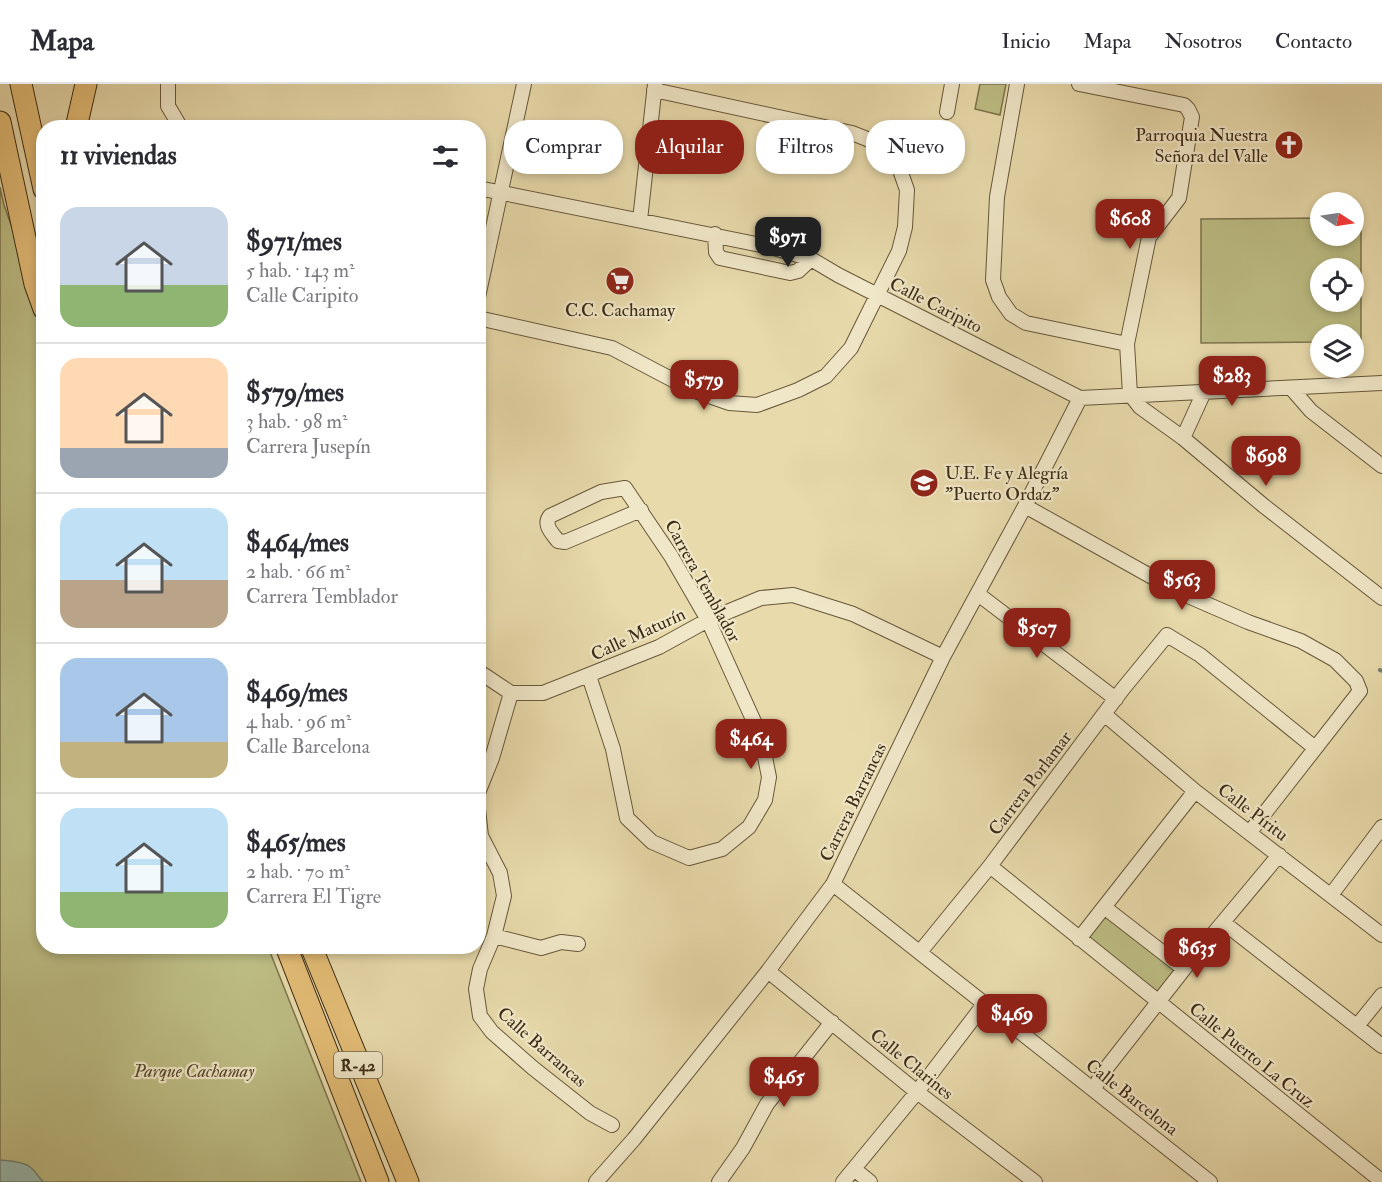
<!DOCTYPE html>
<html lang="es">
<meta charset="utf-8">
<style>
:root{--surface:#fff;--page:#f2f2f3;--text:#2b2b33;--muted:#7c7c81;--line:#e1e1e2;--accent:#8f2418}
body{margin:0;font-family:"IM FELL Double Pica",serif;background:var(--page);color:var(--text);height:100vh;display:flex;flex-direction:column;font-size:22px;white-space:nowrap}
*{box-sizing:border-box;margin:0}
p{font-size:20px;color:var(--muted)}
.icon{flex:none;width:33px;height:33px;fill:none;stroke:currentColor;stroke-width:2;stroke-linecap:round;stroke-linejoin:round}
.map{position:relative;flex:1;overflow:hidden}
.details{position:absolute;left:36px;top:36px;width:450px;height:834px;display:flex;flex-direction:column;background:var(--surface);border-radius:24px;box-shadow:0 3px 9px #0003}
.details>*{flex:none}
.banner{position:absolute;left:504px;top:36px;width:570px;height:54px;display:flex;gap:12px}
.needle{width:39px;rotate:102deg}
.buttons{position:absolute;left:1310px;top:108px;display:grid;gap:12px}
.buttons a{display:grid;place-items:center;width:54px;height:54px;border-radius:50%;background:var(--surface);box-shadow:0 3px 9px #0003;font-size:30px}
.price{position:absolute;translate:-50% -51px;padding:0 14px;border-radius:12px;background:var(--accent);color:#fff;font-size:20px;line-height:39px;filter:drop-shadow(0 2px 3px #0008)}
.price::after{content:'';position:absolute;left:50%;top:36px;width:18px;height:14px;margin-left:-9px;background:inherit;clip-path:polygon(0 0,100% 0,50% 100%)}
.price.selected{background:#222;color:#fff}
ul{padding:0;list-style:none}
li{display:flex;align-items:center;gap:18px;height:150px;padding:0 24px}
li+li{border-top:2px solid var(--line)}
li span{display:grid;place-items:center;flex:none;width:168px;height:120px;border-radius:18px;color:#555}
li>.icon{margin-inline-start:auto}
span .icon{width:72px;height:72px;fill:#fffc;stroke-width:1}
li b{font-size:26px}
h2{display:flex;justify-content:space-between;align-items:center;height:72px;padding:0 24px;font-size:26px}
.tag{padding:0 21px;border-radius:24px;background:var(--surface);box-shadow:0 3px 9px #0003;font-size:21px;line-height:54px}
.tag.selected{background:var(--accent);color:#fff}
header{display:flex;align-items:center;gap:36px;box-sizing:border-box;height:84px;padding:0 30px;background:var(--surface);border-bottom:2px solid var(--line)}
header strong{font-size:28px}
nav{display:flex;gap:33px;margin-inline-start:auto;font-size:21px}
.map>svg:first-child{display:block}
</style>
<header>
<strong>Mapa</strong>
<nav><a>Inicio</a><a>Mapa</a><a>Nosotros</a><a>Contacto</a></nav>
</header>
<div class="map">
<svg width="1382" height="1098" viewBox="0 0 1382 1098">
<rect width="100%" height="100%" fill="#e8daab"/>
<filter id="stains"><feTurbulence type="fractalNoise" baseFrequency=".00333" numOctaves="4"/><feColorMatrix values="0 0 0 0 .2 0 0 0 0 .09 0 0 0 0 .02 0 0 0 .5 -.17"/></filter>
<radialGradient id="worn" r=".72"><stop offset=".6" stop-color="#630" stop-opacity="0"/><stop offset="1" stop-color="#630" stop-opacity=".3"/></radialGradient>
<path fill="#bdbd84" stroke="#7c744c" stroke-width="1.5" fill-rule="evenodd" d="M980,0H1006L1000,31L975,25Z
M0,103L4,121L43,231L44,862L268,863L361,1098H0Z
M1320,134V152H1353V134H1361V257H1353V250H1320V258L1201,259V135ZM1353,184V218H1320V184Z
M1103,829L1179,885L1157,914L1085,855Z"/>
<path fill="#98baae" stroke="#738171" stroke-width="1.5" d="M0,1076C9,1077 23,1077 30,1083C36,1087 38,1094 44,1098H0Z"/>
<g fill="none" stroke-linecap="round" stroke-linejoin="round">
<path stroke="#738171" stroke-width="4" d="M1380,586L1382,587"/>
<g stroke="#67573a" stroke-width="16">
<path id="street" d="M168,0V22L181,44
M1017,0L997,113L993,196L999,213L1011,230L1026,239L1127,260
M1079,0L1184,21L1188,25L1192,33L1179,114L1149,153L1127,260L1130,310L1140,323L1183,354L1264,422L1382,514
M947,28L952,0
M478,104L771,163L811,175L838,191L1080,314L1382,299
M640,136L655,0
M715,150L716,168L720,174L790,189L798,187L811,175
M478,213L524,0
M478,234L612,264L692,306L729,319L757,321L798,306L826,292L851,264L899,167L905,143L907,106L900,86L882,61L852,49L654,6
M1291,304L1311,327L1382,382
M1183,354L1204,308
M1025,422L1179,508L1248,538L1301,557L1335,576L1356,597L1360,607L1250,748
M978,510L1116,615
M478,587L511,609
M589,592L613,665L627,734L652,758L689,774L722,765L749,743L765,716L769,693L761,653L708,536L671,472L625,404L601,408L550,432C543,441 552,449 558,457L565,458L641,426
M511,609H543L659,563L708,536L761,514L793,511L853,530L943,573
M1104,630L1195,707L1382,851
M478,709L492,674L511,609
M478,725L481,752L500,789L504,812L494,852L480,885L476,905L480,932L492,948L533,984L590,1029L612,1041
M990,782L1380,1096
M833,800L1210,1098
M1331,811L1382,743
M1104,823L1184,885
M1224,839L1382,962
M494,852L541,864L561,858L578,860
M1079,855L1195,707
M920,868L990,782L1122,606L1167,551L1200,571L1315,664
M768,887L917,1008L1035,1098
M1357,942L1382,911
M1094,1006L1101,991L1184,885L1279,771
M854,1085L870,1098
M596,1098L634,1055L768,887L833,800L943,573L1025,422L1080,314
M719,1098L743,1064L767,1020L832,938
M843,1098L917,1008L985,919"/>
</g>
<g stroke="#3c2b15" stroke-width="23">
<path id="primary" d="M21,0L44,105
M0,38L35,200L44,225
M76,44L86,0
M286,862L378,1098
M311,862L408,1098"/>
</g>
<use href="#street" stroke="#f0e7c8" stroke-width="14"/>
<use href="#primary" stroke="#e4bd76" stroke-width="21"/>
</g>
<defs>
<g id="church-disc" transform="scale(1.5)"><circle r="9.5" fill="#8f2418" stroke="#f0e7c8"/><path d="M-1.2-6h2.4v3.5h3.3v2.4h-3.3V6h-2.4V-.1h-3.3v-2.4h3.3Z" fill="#fff"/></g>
<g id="supermarket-disc" transform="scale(1.5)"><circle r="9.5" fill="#8f2418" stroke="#f0e7c8"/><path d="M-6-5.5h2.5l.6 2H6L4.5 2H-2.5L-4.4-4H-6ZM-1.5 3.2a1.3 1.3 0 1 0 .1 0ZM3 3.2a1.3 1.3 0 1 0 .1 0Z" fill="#fff"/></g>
<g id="school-disc" transform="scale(1.5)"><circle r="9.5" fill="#8f2418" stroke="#f0e7c8"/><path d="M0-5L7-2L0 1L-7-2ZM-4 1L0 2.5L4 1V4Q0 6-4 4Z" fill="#fff"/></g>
</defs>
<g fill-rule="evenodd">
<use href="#church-disc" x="1289" y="61"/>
<use href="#supermarket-disc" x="620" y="197"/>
<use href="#school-disc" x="924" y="399"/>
</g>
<g text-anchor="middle" stroke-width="4.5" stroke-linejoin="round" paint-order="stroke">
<rect fill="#f0e7c8" stroke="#72634b" stroke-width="1.5" x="334" y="968" width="48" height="26" rx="4.5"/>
<g font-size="16" font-weight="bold" fill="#3c2b15">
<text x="358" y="987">R-42</text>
</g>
<g font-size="18" fill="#3c2b15" stroke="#f0e7c8" text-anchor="end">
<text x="1268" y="57">Parroquia Nuestra<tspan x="1268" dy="21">Señora del Valle</tspan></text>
<text x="620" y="232" text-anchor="middle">C.C. Cachamay</text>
<text x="945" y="395" text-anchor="start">U.E. Fe y Alegría<tspan x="945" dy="21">"Puerto Ordaz"</tspan></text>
</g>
<g font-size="18" fill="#3c2b15" stroke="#f0e7c8">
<text transform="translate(936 221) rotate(27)" y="6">Calle Caripito</text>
<text transform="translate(703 497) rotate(61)" y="6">Carrera Temblador</text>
<text transform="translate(638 550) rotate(-25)" y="6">Calle Maturín</text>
<text transform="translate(1030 699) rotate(-53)" y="6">Carrera Porlamar</text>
<text transform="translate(853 718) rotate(-64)" y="6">Carrera Barrancas</text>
<text transform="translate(1253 728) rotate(37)" y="6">Calle Píritu</text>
<text transform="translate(542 963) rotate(41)" y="6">Calle Barrancas</text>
<text transform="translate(1252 971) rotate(39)" y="6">Calle Puerto La Cruz</text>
<text transform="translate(912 980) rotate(39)" y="6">Calle Clarines</text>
<text transform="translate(1132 1013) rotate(38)" y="6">Calle Barcelona</text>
</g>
<g font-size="18" font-style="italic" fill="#56482b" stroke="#f0e7c8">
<text x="194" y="993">Parque Cachamay</text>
</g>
</g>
<rect width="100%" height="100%" filter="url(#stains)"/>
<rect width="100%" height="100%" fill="url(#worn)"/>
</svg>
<div class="buttons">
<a><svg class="needle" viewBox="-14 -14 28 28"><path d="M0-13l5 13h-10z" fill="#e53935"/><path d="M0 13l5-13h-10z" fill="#7c7c81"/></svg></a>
<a><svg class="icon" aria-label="locate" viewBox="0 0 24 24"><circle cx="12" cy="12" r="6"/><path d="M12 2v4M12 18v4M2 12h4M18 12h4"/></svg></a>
<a><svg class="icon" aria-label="layers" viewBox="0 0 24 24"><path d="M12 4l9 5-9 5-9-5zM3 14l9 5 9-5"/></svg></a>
</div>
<b class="price" style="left:1130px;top:166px">$608</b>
<b class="price selected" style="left:788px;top:184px">$971</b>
<b class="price" style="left:1232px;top:323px">$283</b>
<b class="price" style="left:704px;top:327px">$579</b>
<b class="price" style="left:1266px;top:403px">$698</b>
<b class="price" style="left:1182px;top:527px">$563</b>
<b class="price" style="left:1037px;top:575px">$507</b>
<b class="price" style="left:751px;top:686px">$464</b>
<b class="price" style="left:1197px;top:895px">$635</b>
<b class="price" style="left:1012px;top:961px">$469</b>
<b class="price" style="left:784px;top:1024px">$465</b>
<div class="banner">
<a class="tag">Comprar</a>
<a class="tag selected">Alquilar</a>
<a class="tag">Filtros</a>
<a class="tag">Nuevo</a>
</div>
<section class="details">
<h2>11 viviendas<svg class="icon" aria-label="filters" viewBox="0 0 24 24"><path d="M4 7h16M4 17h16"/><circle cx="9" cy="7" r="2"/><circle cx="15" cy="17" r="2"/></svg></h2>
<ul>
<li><span style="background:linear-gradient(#c9d6e8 65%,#8fb573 0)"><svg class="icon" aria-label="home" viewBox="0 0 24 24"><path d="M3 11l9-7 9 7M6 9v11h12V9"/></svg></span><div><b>$971/mes</b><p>5 hab. · 143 m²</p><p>Calle Caripito</p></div></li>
<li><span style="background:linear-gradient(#ffd9b3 75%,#9aa5b1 0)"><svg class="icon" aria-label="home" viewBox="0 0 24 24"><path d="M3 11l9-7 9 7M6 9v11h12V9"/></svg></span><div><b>$579/mes</b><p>3 hab. · 98 m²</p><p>Carrera Jusepín</p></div></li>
<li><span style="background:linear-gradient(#bfe0f5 60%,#b9a48a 0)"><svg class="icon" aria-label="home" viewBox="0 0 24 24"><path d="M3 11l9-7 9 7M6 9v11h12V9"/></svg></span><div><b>$464/mes</b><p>2 hab. · 66 m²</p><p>Carrera Temblador</p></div></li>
<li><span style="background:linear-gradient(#a9c7e8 70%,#c2b280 0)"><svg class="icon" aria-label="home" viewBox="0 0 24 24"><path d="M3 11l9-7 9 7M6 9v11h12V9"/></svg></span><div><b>$469/mes</b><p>4 hab. · 96 m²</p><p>Calle Barcelona</p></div></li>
<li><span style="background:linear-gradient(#bfe0f5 70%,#8fb573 0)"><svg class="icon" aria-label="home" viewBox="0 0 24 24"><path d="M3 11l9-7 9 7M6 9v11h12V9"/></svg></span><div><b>$465/mes</b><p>2 hab. · 70 m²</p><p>Carrera El Tigre</p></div></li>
</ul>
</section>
</div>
